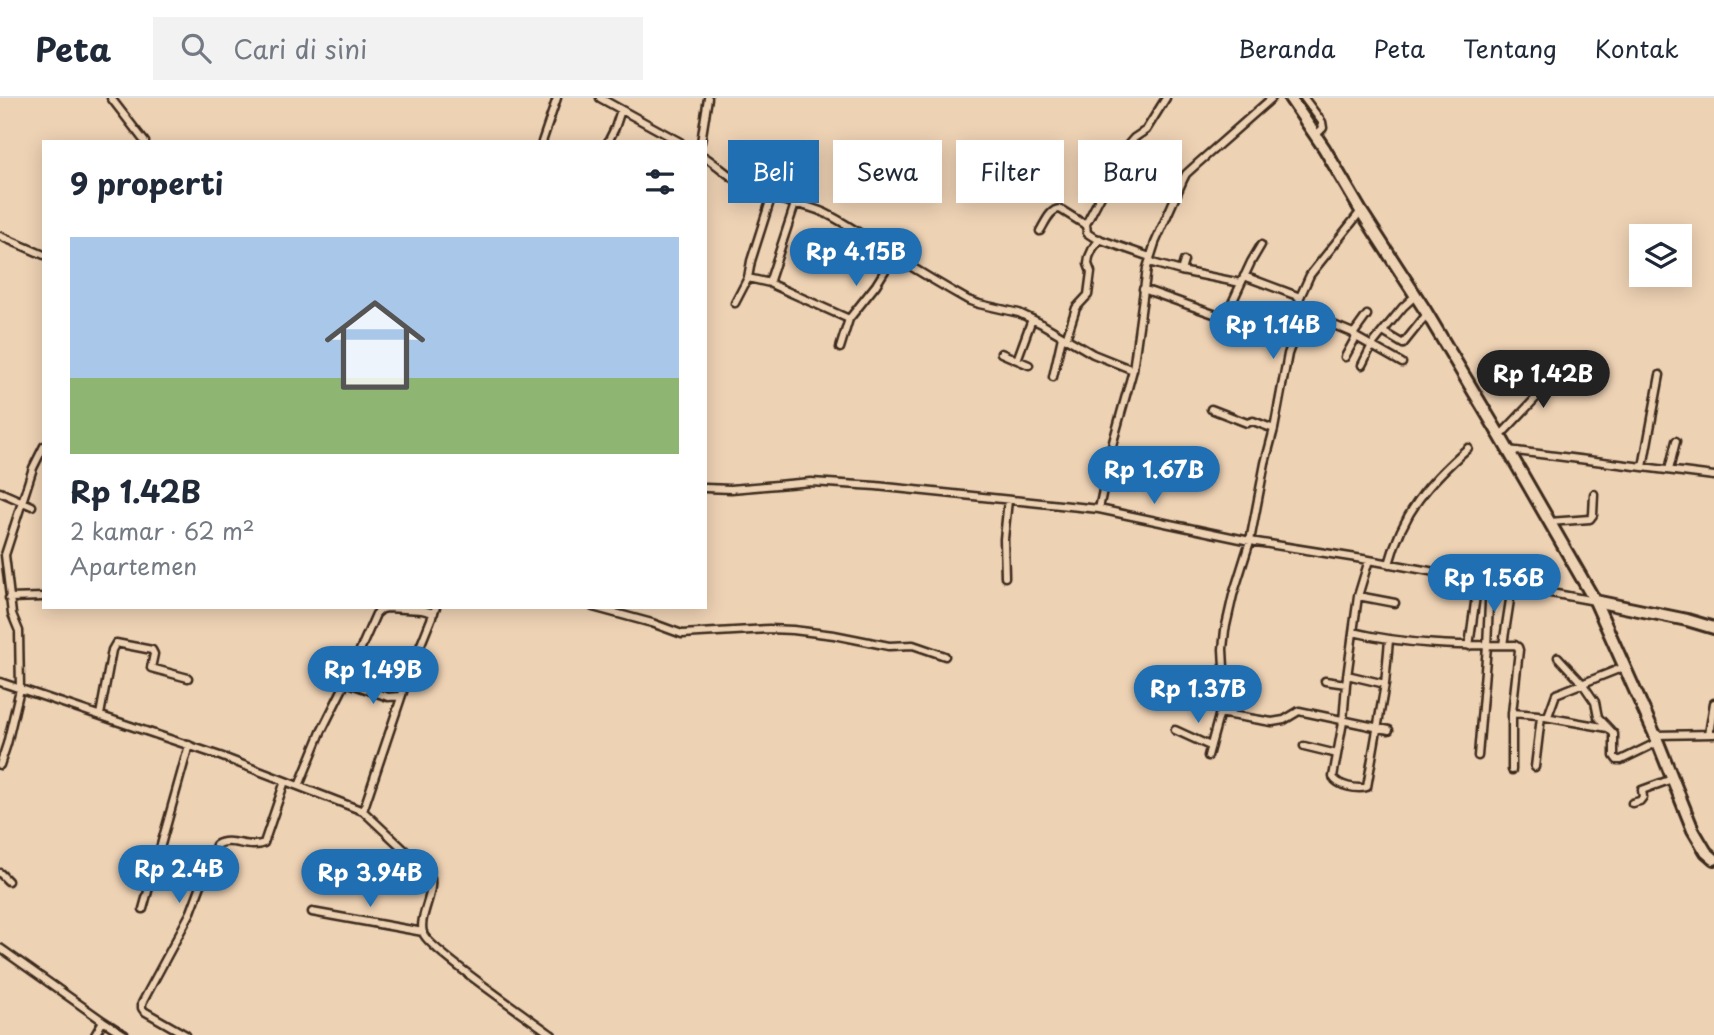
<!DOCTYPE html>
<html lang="id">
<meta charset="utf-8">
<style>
:root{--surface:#fff;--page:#f2f2f3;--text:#1f2937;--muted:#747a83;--line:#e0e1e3;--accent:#1f6fb2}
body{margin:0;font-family:"Playpen Sans",sans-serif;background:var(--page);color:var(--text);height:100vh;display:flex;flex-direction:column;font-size:26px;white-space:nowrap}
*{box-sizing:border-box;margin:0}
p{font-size:23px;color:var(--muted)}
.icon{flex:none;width:38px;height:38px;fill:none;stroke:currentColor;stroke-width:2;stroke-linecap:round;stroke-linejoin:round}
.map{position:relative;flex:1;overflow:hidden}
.drawer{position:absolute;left:42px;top:42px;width:665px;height:469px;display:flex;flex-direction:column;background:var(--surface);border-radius:0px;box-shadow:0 4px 18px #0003}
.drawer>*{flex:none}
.hud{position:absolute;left:728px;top:42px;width:665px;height:63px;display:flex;gap:14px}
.buttons{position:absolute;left:1629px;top:126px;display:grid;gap:14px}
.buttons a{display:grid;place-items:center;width:63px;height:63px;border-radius:0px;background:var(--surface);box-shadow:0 4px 18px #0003;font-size:35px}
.price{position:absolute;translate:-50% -60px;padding:0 16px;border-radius:24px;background:var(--accent);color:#fff;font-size:23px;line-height:46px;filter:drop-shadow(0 2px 4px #0008)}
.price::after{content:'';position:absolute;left:50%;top:42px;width:21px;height:16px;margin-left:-10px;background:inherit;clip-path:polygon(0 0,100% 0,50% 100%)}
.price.active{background:#222;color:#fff}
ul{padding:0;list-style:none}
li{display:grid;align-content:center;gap:14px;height:371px;padding:0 28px}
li+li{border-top:2px solid var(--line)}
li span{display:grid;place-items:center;height:217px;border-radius:0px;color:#555}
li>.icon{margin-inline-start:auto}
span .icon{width:126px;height:126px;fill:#fffc;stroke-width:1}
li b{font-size:30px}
h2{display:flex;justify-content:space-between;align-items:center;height:84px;padding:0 28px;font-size:30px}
.pill{padding:0 24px;border-radius:0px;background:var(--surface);box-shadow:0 4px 18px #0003;font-size:24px;line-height:63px}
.pill.active{background:var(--accent);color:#fff}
header{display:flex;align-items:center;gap:42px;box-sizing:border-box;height:98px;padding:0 35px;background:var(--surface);border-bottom:2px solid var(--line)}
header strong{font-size:33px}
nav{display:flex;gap:38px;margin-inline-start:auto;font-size:24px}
.search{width:490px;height:63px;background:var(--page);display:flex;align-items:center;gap:18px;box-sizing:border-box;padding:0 24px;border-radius:0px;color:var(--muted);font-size:26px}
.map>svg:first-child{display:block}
</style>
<header>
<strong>Peta</strong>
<div class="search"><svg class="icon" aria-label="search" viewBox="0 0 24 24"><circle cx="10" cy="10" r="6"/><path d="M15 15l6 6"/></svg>Cari di sini</div>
<nav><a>Beranda</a><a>Peta</a><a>Tentang</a><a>Kontak</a></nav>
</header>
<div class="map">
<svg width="1714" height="937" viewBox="0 0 1714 937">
<rect width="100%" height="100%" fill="#eed2b4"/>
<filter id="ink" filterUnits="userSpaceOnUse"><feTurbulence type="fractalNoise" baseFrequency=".0143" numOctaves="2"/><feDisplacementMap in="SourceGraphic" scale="14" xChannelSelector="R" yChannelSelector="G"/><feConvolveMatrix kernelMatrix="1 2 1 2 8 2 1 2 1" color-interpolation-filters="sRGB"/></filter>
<g filter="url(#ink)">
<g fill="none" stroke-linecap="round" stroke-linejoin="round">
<g stroke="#3b2a1e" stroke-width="11">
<path id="street" d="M111,0L145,44
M600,0L680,44
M1304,0L1322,24L1323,30L1316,37
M542,44L557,0
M608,44L615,30L621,12
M701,44L708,0
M705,59C723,71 739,87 758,95C780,104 804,105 825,115C850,127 871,143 894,158C918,173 943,188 968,202L979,206L1019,215L1040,225L1093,256L1133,272L1147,170L1155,145L1183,82L1186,76L1197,66L1272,0
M795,106L770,182L771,186L849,221L876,187L894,158
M1086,126L1087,135L1093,139L1150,159
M1040,133C1045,125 1050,111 1060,111L1084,126H1086L1127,48L1134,40L1146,32L1166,0
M0,138L44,157
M1149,164L1181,173L1241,185
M1181,173L1184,163
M1244,178L1300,199
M748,180L751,163L771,100
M1143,191L1225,220L1251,164L1261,147
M735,205L748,180L770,185
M1297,216L1322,222L1353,235L1356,239L1402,265
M1383,234L1403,246L1427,216
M1354,235L1367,217
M1066,241L1076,210L1088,197L1091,174L1088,166L1089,159L1093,150L1100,141
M840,250L849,221
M1001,255L1017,262L1032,221
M1345,259L1356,239
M1017,262L1029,267
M1362,267L1372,247L1380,237L1403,209L1415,198
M1053,279L1062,239
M1211,311L1247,325L1253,323L1274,331
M1500,338L1566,268
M1508,352L1714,378
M1643,369L1660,277
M1669,372L1676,343
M705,390L731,391L811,384L876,388L1099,411L1250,443L1369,462L1595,503
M0,394L32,408
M1099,411L1113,344L1133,272
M1549,424L1590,421L1593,417L1594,396
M1369,462L1358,498L1346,586L1343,624L1333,679C1338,688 1357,692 1367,689L1385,586L1389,542
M1389,466C1403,414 1428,385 1468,350
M1005,479L1004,441L1008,402
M1358,498L1395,505
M9,500L43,499
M436,509L409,576L363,713L430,776C436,795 418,818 423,835C428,851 532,922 552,937
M593,509L652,525L682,536L769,531L793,532L834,537L889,548L913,547L945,558
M1353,534C1407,547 1460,548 1515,547L1518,549L1519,552L1512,615V672
M1503,547L1512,489
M1469,548L1478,483
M1558,559L1582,585L1595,604L1598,619L1614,636V658L1617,662H1621L1658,644
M1347,577L1385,586
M1325,583L1346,586
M0,584L220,658L363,713
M346,584L388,599L401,598
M1195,589L1224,596
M1219,615L1272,624L1284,622L1299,613L1389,632
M1512,615L1538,617L1541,619
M100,617L112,552L116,545L152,552L154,556L151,570L188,580
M1545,619L1608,630
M1175,632L1210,648
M1709,636L1714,605
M1655,637L1714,636
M1304,648L1337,656
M1208,658L1223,603L1225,588L1223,551L1225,532L1233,497L1250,443L1265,365L1274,331L1288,256L1298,229L1297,216L1300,199L1310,177L1361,113
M1478,658L1487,548L1490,485
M0,667L7,646L20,591L19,533L12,516L5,457L33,370L44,348
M1535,669L1541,619L1548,618L1556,596L1624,569
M299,688L321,634L346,584L376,516L382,511L387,510L422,512L434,515
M1632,705L1640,703L1643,699L1642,692L1672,681
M0,775L8,783
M143,811L189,647
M312,814L423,834
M0,850L103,923L95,937
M103,923L125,937
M186,937L144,913L142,910V905L191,814L216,747C230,738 249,752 264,745L285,683"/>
</g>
<g stroke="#3b2a1e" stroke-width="16">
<path id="primary" d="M1290,0L1324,50L1361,113L1425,212L1500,338L1595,503L1655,637L1693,732L1706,754L1714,761
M1595,503L1687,522L1714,530"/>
</g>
<use href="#street" stroke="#eed2b4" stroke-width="6"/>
<use href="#primary" stroke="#eed2b4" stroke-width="10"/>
</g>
</g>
</svg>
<div class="buttons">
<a><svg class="icon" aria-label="layers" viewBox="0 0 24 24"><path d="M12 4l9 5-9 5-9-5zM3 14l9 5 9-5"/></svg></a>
</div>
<b class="price" style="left:856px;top:190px">Rp 4.15B</b>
<b class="price" style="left:1273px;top:263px">Rp 1.14B</b>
<b class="price active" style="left:1543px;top:312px">Rp 1.42B</b>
<b class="price" style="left:1154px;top:408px">Rp 1.67B</b>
<b class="price" style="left:1494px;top:516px">Rp 1.56B</b>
<b class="price" style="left:373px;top:608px">Rp 1.49B</b>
<b class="price" style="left:1198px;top:627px">Rp 1.37B</b>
<b class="price" style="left:179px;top:807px">Rp 2.4B</b>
<b class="price" style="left:370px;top:811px">Rp 3.94B</b>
<div class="hud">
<a class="pill active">Beli</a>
<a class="pill">Sewa</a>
<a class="pill">Filter</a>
<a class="pill">Baru</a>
</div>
<section class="drawer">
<h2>9 properti<svg class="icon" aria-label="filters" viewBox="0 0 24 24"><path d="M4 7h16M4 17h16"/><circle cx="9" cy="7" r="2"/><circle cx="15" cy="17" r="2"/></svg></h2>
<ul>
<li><span style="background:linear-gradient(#a9c7e8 65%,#8fb573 0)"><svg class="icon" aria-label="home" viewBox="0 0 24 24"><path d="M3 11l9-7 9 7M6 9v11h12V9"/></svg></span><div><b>Rp 1.42B</b><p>2 kamar · 62 m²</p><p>Apartemen</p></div></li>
</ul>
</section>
</div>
